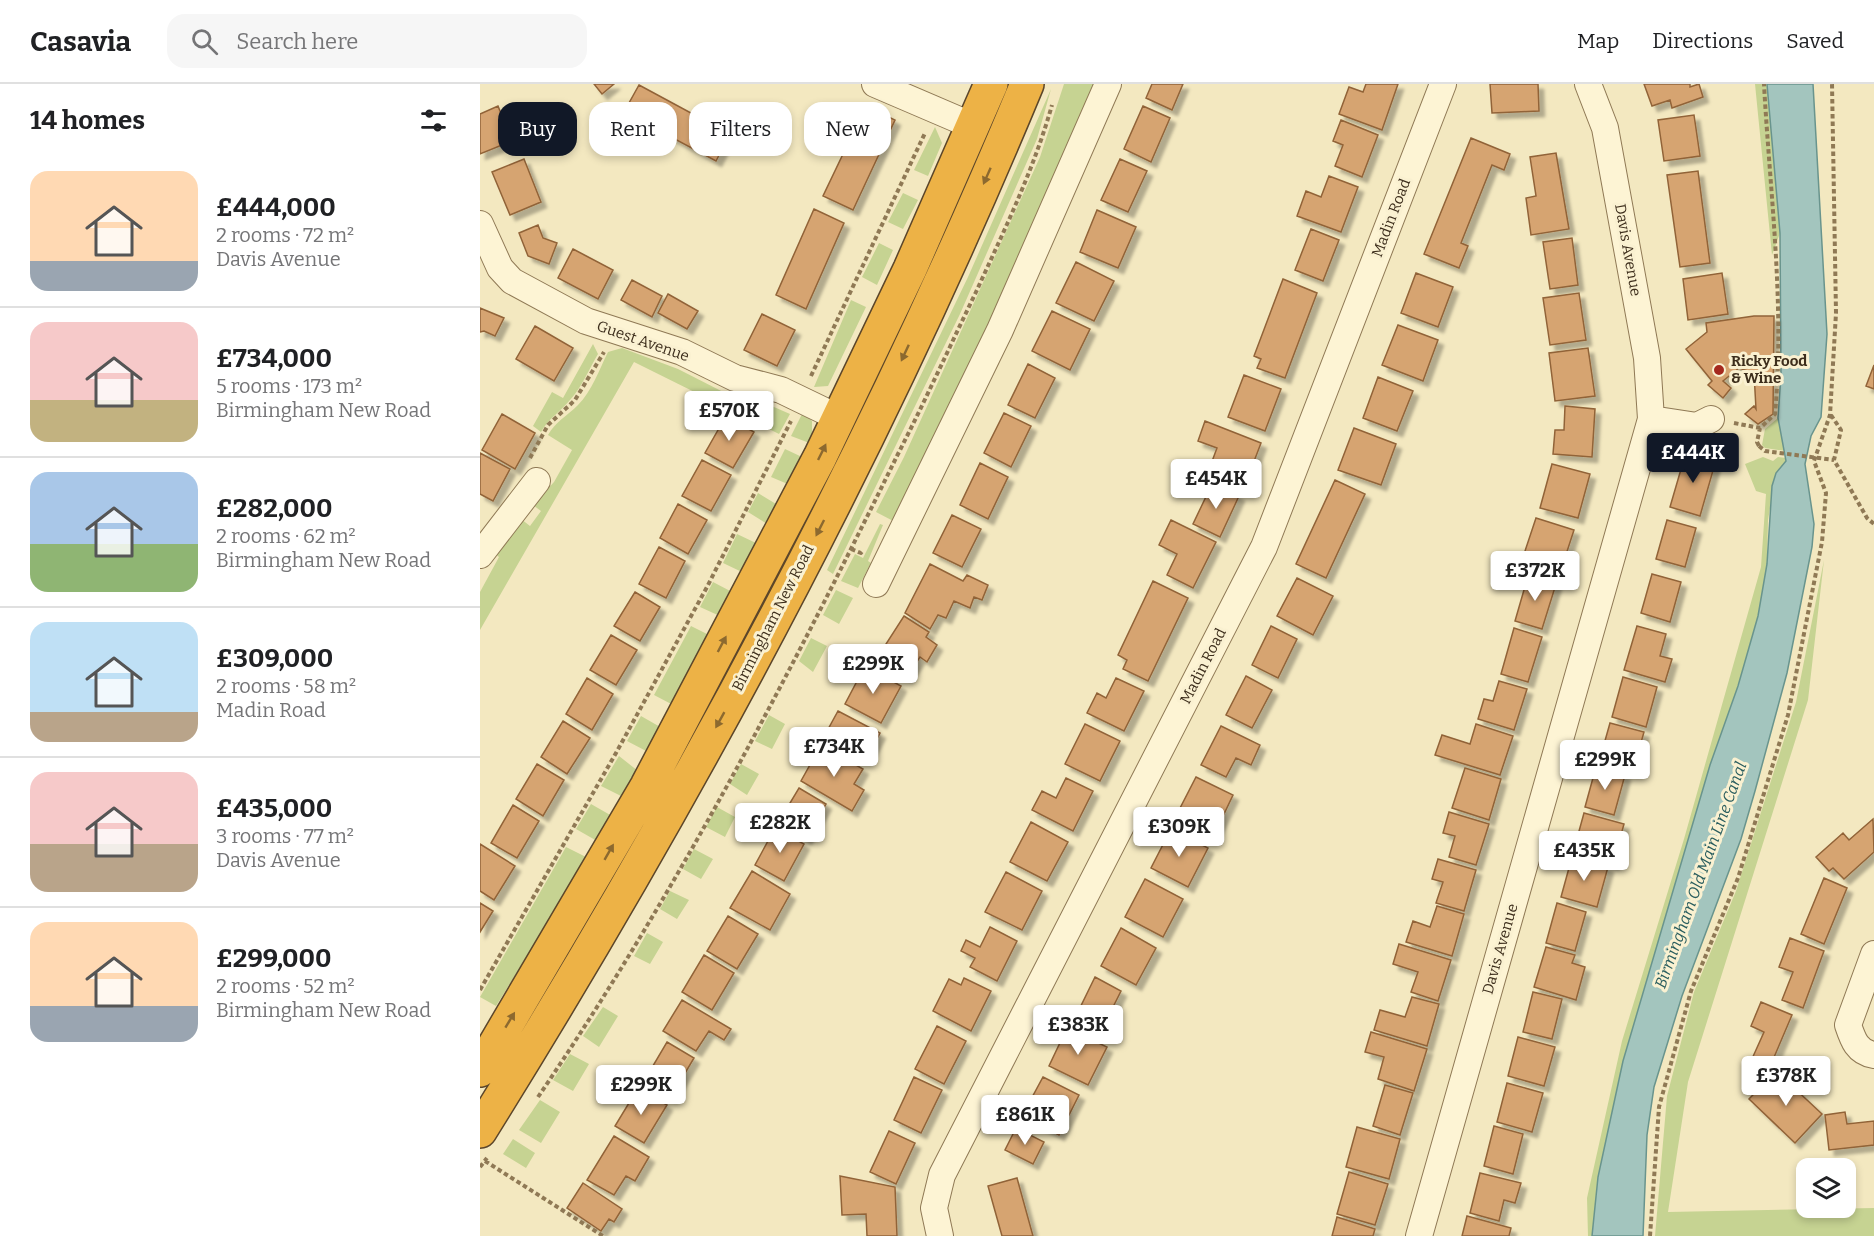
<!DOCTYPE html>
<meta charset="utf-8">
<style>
:root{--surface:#fff;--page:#f6f6f6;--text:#202124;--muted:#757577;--line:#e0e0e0;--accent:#111827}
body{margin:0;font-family:Bitter,serif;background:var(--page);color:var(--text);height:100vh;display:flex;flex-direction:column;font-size:22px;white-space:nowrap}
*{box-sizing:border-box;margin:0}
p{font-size:20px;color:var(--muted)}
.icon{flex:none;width:33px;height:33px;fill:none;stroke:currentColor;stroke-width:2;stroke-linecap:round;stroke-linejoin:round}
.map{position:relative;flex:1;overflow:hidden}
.drawer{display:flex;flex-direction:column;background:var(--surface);width:480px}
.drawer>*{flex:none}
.top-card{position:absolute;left:18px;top:18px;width:570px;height:54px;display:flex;gap:12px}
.fabs{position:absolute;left:1316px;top:1074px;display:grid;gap:12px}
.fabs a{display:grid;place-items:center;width:60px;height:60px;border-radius:12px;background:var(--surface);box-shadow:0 3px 9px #0003;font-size:30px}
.price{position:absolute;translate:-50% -51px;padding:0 14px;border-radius:6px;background:#fff;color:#222;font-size:20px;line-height:39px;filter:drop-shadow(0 2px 3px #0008)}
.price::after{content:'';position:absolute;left:50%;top:36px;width:18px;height:14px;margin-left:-9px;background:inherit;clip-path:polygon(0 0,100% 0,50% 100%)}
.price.on{background:var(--accent);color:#fff}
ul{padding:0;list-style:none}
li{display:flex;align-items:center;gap:18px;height:150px;padding:0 30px}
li+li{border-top:2px solid var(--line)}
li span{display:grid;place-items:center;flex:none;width:168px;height:120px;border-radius:18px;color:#555}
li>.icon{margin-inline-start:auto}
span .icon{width:72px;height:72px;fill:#fffc;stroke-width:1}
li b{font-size:26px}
h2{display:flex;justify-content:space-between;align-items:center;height:72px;padding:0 30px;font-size:26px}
.pill{padding:0 21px;border-radius:18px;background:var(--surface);box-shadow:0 3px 9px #0003;font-size:21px;line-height:54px}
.pill.on{background:var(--accent);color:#fff}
header{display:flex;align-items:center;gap:36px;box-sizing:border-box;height:84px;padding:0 30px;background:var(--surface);border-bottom:2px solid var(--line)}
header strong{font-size:28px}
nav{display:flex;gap:33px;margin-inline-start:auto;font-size:21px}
.search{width:420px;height:54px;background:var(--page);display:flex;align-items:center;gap:15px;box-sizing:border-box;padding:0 21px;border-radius:18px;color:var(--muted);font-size:22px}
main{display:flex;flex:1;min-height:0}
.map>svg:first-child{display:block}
</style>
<header>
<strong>Casavia</strong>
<div class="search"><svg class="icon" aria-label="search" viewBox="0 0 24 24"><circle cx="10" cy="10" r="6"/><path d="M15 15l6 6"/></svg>Search here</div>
<nav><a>Map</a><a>Directions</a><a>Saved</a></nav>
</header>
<main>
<section class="drawer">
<h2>14 homes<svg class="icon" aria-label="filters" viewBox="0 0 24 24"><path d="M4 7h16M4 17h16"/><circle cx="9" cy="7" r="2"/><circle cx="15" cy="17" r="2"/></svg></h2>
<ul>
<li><span style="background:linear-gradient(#ffd9b3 75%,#9aa5b1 0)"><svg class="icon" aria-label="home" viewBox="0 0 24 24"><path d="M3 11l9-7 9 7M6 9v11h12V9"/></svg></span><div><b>£444,000</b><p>2 rooms · 72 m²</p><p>Davis Avenue</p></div></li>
<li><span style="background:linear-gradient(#f6c9c9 65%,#c2b280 0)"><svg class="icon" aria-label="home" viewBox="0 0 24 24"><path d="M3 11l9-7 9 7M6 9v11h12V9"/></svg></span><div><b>£734,000</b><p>5 rooms · 173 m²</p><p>Birmingham New Road</p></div></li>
<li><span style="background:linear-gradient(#a9c7e8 60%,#8fb573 0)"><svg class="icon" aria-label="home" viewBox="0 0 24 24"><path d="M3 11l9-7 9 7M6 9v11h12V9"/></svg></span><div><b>£282,000</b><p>2 rooms · 62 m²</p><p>Birmingham New Road</p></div></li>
<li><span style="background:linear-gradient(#bfe0f5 75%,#b9a48a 0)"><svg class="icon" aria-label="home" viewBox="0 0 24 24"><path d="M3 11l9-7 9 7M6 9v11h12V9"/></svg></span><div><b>£309,000</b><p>2 rooms · 58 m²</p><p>Madin Road</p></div></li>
<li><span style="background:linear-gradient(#f6c9c9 60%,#b9a48a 0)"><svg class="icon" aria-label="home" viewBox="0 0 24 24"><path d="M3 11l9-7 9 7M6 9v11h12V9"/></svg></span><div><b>£435,000</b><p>3 rooms · 77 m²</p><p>Davis Avenue</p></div></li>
<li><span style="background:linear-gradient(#ffd9b3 70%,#9aa5b1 0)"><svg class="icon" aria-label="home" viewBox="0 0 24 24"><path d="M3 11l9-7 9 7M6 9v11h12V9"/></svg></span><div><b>£299,000</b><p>2 rooms · 52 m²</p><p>Birmingham New Road</p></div></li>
</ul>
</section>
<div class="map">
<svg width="1394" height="1152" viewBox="0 0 1394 1152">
<defs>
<filter id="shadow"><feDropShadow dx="5.5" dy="5.5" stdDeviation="1.5" flood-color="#0004"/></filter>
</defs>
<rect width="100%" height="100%" fill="#f3e8c0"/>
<path fill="#c6d392" d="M584,0H618L548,166L417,439L396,428L424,373L560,73Z
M1275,0H1287L1300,149L1292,171Z
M571,5L557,55L480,230L353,490L347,486L488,193Z
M455,43L462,59L448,92L434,86Z
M423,109L438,116L423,145L408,138Z
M399,159L413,166L397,201L382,193Z
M371,216L386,223L348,302L334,303Z
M113,260L118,270C109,285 102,303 90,316C80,328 68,335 61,348L53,342L72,308L83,314Z
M142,264L198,285L253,313L294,323L310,330L299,350L154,278L0,546V508L19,473L14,469L41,435L50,442L61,427L53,421L74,398L92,366L68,351C75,338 87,332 98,321C112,307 119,286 128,268Z
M323,328L332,337V360L311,352Z
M1298,334L1306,367L1285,364L1282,361L1285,345Z
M305,365L322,373L310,401L291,393Z
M1283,373L1293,377L1298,373L1306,374V377L1296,389L1288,436L1287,480L1278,532L1258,602L1230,681L1143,977L1118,1093L1112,1152H1108L1107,1114L1142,957L1204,755L1281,483L1286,410L1276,407L1265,380Z
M278,409L296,420L287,440L268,428Z
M400,440L403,441L388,477L391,479L378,504L361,497L375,470L383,474Z
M257,450L278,460L264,489L243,479Z
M1344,476L1328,616L1208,998L1188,1128L1394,1124V1152H1175L1187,1012L1214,908L1256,807L1316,618Z
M233,498L254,509L242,533L220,523Z
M356,506L373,514L359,540L343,531Z
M211,542L233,553L195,622L174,611Z
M331,554L347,562L333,588L319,577Z
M289,631L305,640L292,665L275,657Z
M161,632L182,644L168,668L147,657Z
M139,672L158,687L143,713L121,702Z
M261,680L279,690L267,711L250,700Z
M111,720L132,732L117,757L96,745Z
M237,723L255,733L245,753L226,743Z
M86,763L108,774L16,922L0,913Z
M214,765L233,775L221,795L203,785Z
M190,807L209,816L197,835L180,825Z
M167,849L183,858L170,880L154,872Z
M123,923L138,932L119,963L103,952Z
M90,970L109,980L93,1007L73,996Z
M60,1016L80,1028L61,1059L39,1046Z
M33,1055L55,1069L46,1084L23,1070Z"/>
<path fill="#a3c5be" stroke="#69948d" stroke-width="1.5" d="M1287,0H1333L1347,250L1341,333L1331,352L1325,380L1334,440L1332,463L1307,589L1275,707L1261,755L1202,912L1174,1003L1167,1051L1163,1152H1112L1118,1093L1143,977L1230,681L1258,602L1278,532L1287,480L1292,402L1296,389L1306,377L1298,334L1301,291L1300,149Z"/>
<path fill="#d6a471" stroke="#916338" stroke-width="1.5" filter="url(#shadow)" d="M114,0H134L122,10Z
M672,0H703L692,26L666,14Z
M886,0H918L902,46L859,30L869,3L883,8Z
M1010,0H1058L1059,27L1012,29Z
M1164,0H1210V3L1219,0L1223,13L1192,24L1190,16L1172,22Z
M159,1L250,50L236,77L144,28Z
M18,22L32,57L0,70V30Z
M386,22L415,36L373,126L343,112Z
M663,22L690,34L671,78L644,65Z
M1214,31L1220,72L1184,77L1178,36Z
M861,36L898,51L882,93L855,82L863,61L853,57Z
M991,54L1030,70L1024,86L1012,81L981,159L988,162L979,184L944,170Z
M1076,69L1089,145L1051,151L1046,114L1056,112L1050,73Z
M44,75L61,118L30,131L12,88Z
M640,75L667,87L648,128L621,116Z
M1218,87L1230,179L1200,183L1187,91Z
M849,92L878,103L861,148L817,132L826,107L841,113Z
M334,125L364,139L326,225L296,211Z
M617,126L656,143L638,184L600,168Z
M58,141L63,154L77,159L69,180L48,172L39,149Z
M831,145L859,156L843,197L815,186Z
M1092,154L1098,201L1070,205L1063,158Z
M93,165L133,186L118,215L78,194Z
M596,178L634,197L614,237L576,219Z
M936,189L973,203L958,243L921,229Z
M1242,189L1248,230L1208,236L1203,195Z
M803,195L837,209L805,294L777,284L781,275L774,272Z
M152,196L182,212L172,233L141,216Z
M1099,209L1106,256L1070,261L1063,214Z
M188,210L218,227L207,245L178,229Z
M0,224L24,234L15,252L4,247L0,248Z
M572,227L610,245L590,286L552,267Z
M282,230L315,246L297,282L264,266Z
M1274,232H1294L1293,330L1278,340L1265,330L1274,322L1276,325L1274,289L1259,284L1243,297L1251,304L1243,314L1228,301L1232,297L1206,265L1227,248L1226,239Z
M918,241L958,256L943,297L902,281Z
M55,242L93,264L74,297L36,275Z
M1108,264L1115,312L1075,317L1069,269Z
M548,280L575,294L555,334L528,321Z
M1394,281V305L1386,302Z
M764,291L801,305L785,347L748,333Z
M898,293L933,307L917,347L883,334Z
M1085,322L1115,325L1112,373L1073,370L1075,346H1084Z
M524,329L551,342L531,383L504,369Z
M22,330L55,349L35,385L2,366Z
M246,332L274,348L253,384L225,369Z
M725,337L781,359L765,401L728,388L737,364L718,357Z
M874,344L916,360L901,401L858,386Z
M1206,368L1236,376L1220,432L1190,423Z
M0,369L30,385L13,417L0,410Z
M222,376L251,391L231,427L202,412Z
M500,379L528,393L508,435L480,421Z
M1072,380L1110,390L1098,434L1060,424Z
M855,396L885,410L846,494L816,480Z
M732,400L759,412L740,453L713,440Z
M198,420L227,436L208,470L180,454Z
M472,431L501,445L482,483L453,469Z
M1056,434L1094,446L1079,492L1041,479Z
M691,436L736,458L713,504L687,491L697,470L679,461Z
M1187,436L1216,444L1205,483L1176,475Z
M179,463L205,477L186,514L159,500Z
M450,480L483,497L487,491L508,501L502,516L494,513L490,524L474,517L466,534L458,531L450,545L425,529Z
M1172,490L1201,498L1190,538L1161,529Z
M1048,492L1076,500L1062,545L1035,537Z
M817,494L853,512L833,551L797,532Z
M673,497L708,514L668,597L643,585L647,576L638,571Z
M155,508L180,523L160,557L134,542Z
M424,532L449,548L446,553L457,561L447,578L440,573L427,593L397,574Z
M791,542L817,555L798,594L772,581Z
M1157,542L1186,550L1180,572L1192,575L1185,598L1144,586Z
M1034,544L1062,553L1048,598L1021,590Z
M131,551L157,566L136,601L110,586Z
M385,582L421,602L401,639L365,620Z
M766,592L792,606L772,644L746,631Z
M1143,593L1177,603L1166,643L1132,633Z
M107,594L133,610L112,646L86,630Z
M636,594L664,607L644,647L607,629L617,609L626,614Z
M1019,597L1047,605L1034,646L998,635L1004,615L1013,617Z
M358,627L400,649L388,672L346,649Z
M83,637L110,654L87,690L61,673Z
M1130,639L1164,648L1153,687L1119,678Z
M605,640L640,657L620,697L585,680Z
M996,640L1033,652L1020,691L955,671L962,651L990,660Z
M741,642L780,661L771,681L756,674L746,693L721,681Z
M341,661L383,685L374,700L384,706L372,727L321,697Z
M57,680L84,696L63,732L36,715Z
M1116,683L1145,691L1134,731L1105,723Z
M985,684L1021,695L1009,736L972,724Z
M716,693L753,711L734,751L696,732Z
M586,694L613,707L593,747L552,726L562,707L576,714Z
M319,704L346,720L326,755L298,739Z
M33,721L59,737L37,774L11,759Z
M969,728L1009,740L996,781L969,773L975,752L963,749Z
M1104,729L1144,740L1133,780L1093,769Z
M1393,735L1394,768L1364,795L1353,784L1349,787L1336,773L1363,749L1369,756Z
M551,738L588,758L567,797L530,778Z
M295,744L324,760L304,797L275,781Z
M691,745L728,764L708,803L671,784Z
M0,760L35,782L14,816L0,807Z
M1092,773L1128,783L1117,823L1081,813Z
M958,775L996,786L984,827L956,819L963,798L952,795Z
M272,787L310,810L290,846L250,824Z
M526,788L562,807L542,846L505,828Z
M1344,794L1367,804L1344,860L1321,850Z
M665,795L703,815L683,853L645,833Z
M0,819L13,827L0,848Z
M1077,819L1106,828L1095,867L1066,859Z
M957,822L984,830L972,872L926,858L933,837L950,843Z
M248,832L278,850L257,885L227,867Z
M510,843L537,857L517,897L490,883L495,874L481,867L486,856L500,863Z
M641,844L676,864L656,901L621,882Z
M1310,854L1344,867L1323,924L1302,916L1313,888L1299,883Z
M919,860L971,876L958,917L931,908L938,888L913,880Z
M1066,863L1095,871L1092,879L1105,883L1096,916L1054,903Z
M224,871L254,889L232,926L202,908Z
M615,893L641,907L622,945L596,932Z
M484,894L511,907L491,947L453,927L469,895L481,901Z
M1053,908L1082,915L1072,955L1043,948Z
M932,913L959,920L947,962L894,946L900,926L925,933Z
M202,916L251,945L244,956L229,947L216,967L183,947Z
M1281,918L1312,931L1289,985L1271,977L1284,948L1271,942Z
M457,942L486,957L464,1000L435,985Z
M587,944L627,963L608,1001L569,982Z
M891,948L947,965L934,1007L898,995L904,973L885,968Z
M1038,953L1075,963L1064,1002L1028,992Z
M187,958L214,974L191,1013L164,997Z
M1296,987L1342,1030L1315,1059L1269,1015Z
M434,993L462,1006L441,1049L414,1036Z
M563,993L599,1011L579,1051L542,1032Z
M1027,999L1063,1009L1052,1048L1017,1038Z
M905,1001L933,1009L920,1051L893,1042Z
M158,1004L187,1021L164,1059L135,1042Z
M1365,1028L1367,1040L1394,1037V1061L1349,1066L1345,1031Z
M1014,1042L1043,1050L1033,1090L1004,1082Z
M877,1043L920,1055L909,1095L866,1083Z
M536,1044L564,1058L553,1080L525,1066Z
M409,1047L435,1059L416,1100L390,1088Z
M134,1052L169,1073L155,1097L146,1092L134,1111L107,1096Z
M869,1088L908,1100L895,1141L857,1130Z
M1000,1089L1041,1099L1035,1119L1024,1116L1019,1137L990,1129Z
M360,1092L415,1103L417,1152H387L386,1130L362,1131Z
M537,1094L553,1152H522L508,1102Z
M103,1099L142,1125L134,1138L129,1135L121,1147L87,1124Z
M987,1132L1031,1144L1029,1152H982Z
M857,1133L895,1145L893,1152H852Z"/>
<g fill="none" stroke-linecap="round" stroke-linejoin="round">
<g stroke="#8f7955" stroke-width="28">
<path id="street" d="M395,0L493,42
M0,140L20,184L32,197L106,237L202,268L255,294L301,306L359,334
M1171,335L1217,342L1231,335
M0,471L57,397
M396,500L520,246L628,0
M1394,870L1368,941C1373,956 1377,968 1394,971
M460,1152L454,1124L462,1091L784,463L963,0
M939,1152L1171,335L1167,274L1125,44L1108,0"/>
</g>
<g stroke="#5c462a" stroke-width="36">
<path id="highway" d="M0,986L167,702L340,373L430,185L511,0
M0,1047C207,715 397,362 547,0"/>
</g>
<path stroke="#8f7955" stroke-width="4" stroke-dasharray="4.5 3" stroke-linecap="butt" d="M331,292L445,49
M1351,331L1361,346L1354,376L1387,434L1394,440
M1254,339L1280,344
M1279,362L1277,358L1280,344L1295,330C1305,220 1290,110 1284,0
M50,374L68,341L95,316L124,268
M371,465L381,469L383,466
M0,906L136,669L227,503L311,337
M58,1013C196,810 310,590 418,370C445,317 470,262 496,208C524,147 554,85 572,21
M5,1077L123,1152
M0,1083L7,1074
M1170,1152L1179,1023L1211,907L1258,794L1308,631L1342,458L1346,409L1334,377L1350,331L1356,229L1352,0"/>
<use href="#street" stroke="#fdf4d4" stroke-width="26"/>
<use href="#highway" stroke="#edb246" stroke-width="33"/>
<path stroke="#8f7955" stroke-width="4" stroke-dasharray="4.5 3" stroke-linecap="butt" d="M1279,362L1285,367L1354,376"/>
</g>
<defs><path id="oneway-solid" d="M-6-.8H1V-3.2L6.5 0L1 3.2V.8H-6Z" transform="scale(1.5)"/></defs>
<g fill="#8c692f">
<use href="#oneway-solid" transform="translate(507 92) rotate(114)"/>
<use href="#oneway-solid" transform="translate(425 269) rotate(115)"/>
<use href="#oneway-solid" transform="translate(342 368) rotate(-64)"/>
<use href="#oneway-solid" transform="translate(340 444) rotate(117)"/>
<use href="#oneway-solid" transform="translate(242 560) rotate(-62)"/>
<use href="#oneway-solid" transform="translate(240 636) rotate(119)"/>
<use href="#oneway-solid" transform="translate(129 768) rotate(-60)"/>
<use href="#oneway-solid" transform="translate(30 936) rotate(-59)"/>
</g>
<circle fill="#a5291e" stroke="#faf1d1" stroke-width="2" cx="1239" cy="286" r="6"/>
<g text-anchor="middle" stroke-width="6" stroke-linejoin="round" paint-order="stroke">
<g font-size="15" fill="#3d2e1c" stroke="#faf1d1">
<text transform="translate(911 134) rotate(-69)" y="5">Madin Road</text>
<text transform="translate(1148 166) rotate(80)" y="5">Davis Avenue</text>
<text transform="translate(163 257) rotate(19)" y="5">Guest Avenue</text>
<text transform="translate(293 534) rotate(-63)" y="5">Birmingham New Road</text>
<text transform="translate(723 582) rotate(-63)" y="5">Madin Road</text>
<text transform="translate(1020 865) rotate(-74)" y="5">Davis Avenue</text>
</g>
<g font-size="15" font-weight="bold" fill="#3d2e1c" stroke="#faf1d1" text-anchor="start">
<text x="1251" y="282">Ricky Food<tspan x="1251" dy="17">&amp; Wine</tspan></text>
</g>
<g font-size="16" font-style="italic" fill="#295d5e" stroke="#faf1d1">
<text transform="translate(1220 791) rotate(-70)" y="6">Birmingham Old Main Line Canal</text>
</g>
</g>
</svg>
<div class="fabs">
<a><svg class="icon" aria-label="layers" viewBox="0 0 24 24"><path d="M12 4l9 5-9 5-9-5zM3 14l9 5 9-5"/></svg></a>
</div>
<b class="price" style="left:249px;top:358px">£570K</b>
<b class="price on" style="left:1213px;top:400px">£444K</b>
<b class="price" style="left:736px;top:426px">£454K</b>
<b class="price" style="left:1055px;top:518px">£372K</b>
<b class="price" style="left:393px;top:611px">£299K</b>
<b class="price" style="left:354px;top:694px">£734K</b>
<b class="price" style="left:1125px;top:707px">£299K</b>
<b class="price" style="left:300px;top:770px">£282K</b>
<b class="price" style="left:699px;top:774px">£309K</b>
<b class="price" style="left:1104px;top:798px">£435K</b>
<b class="price" style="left:598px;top:972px">£383K</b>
<b class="price" style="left:1306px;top:1023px">£378K</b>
<b class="price" style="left:161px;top:1032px">£299K</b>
<b class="price" style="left:545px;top:1062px">£861K</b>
<div class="top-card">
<a class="pill on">Buy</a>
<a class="pill">Rent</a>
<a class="pill">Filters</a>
<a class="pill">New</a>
</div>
</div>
</main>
